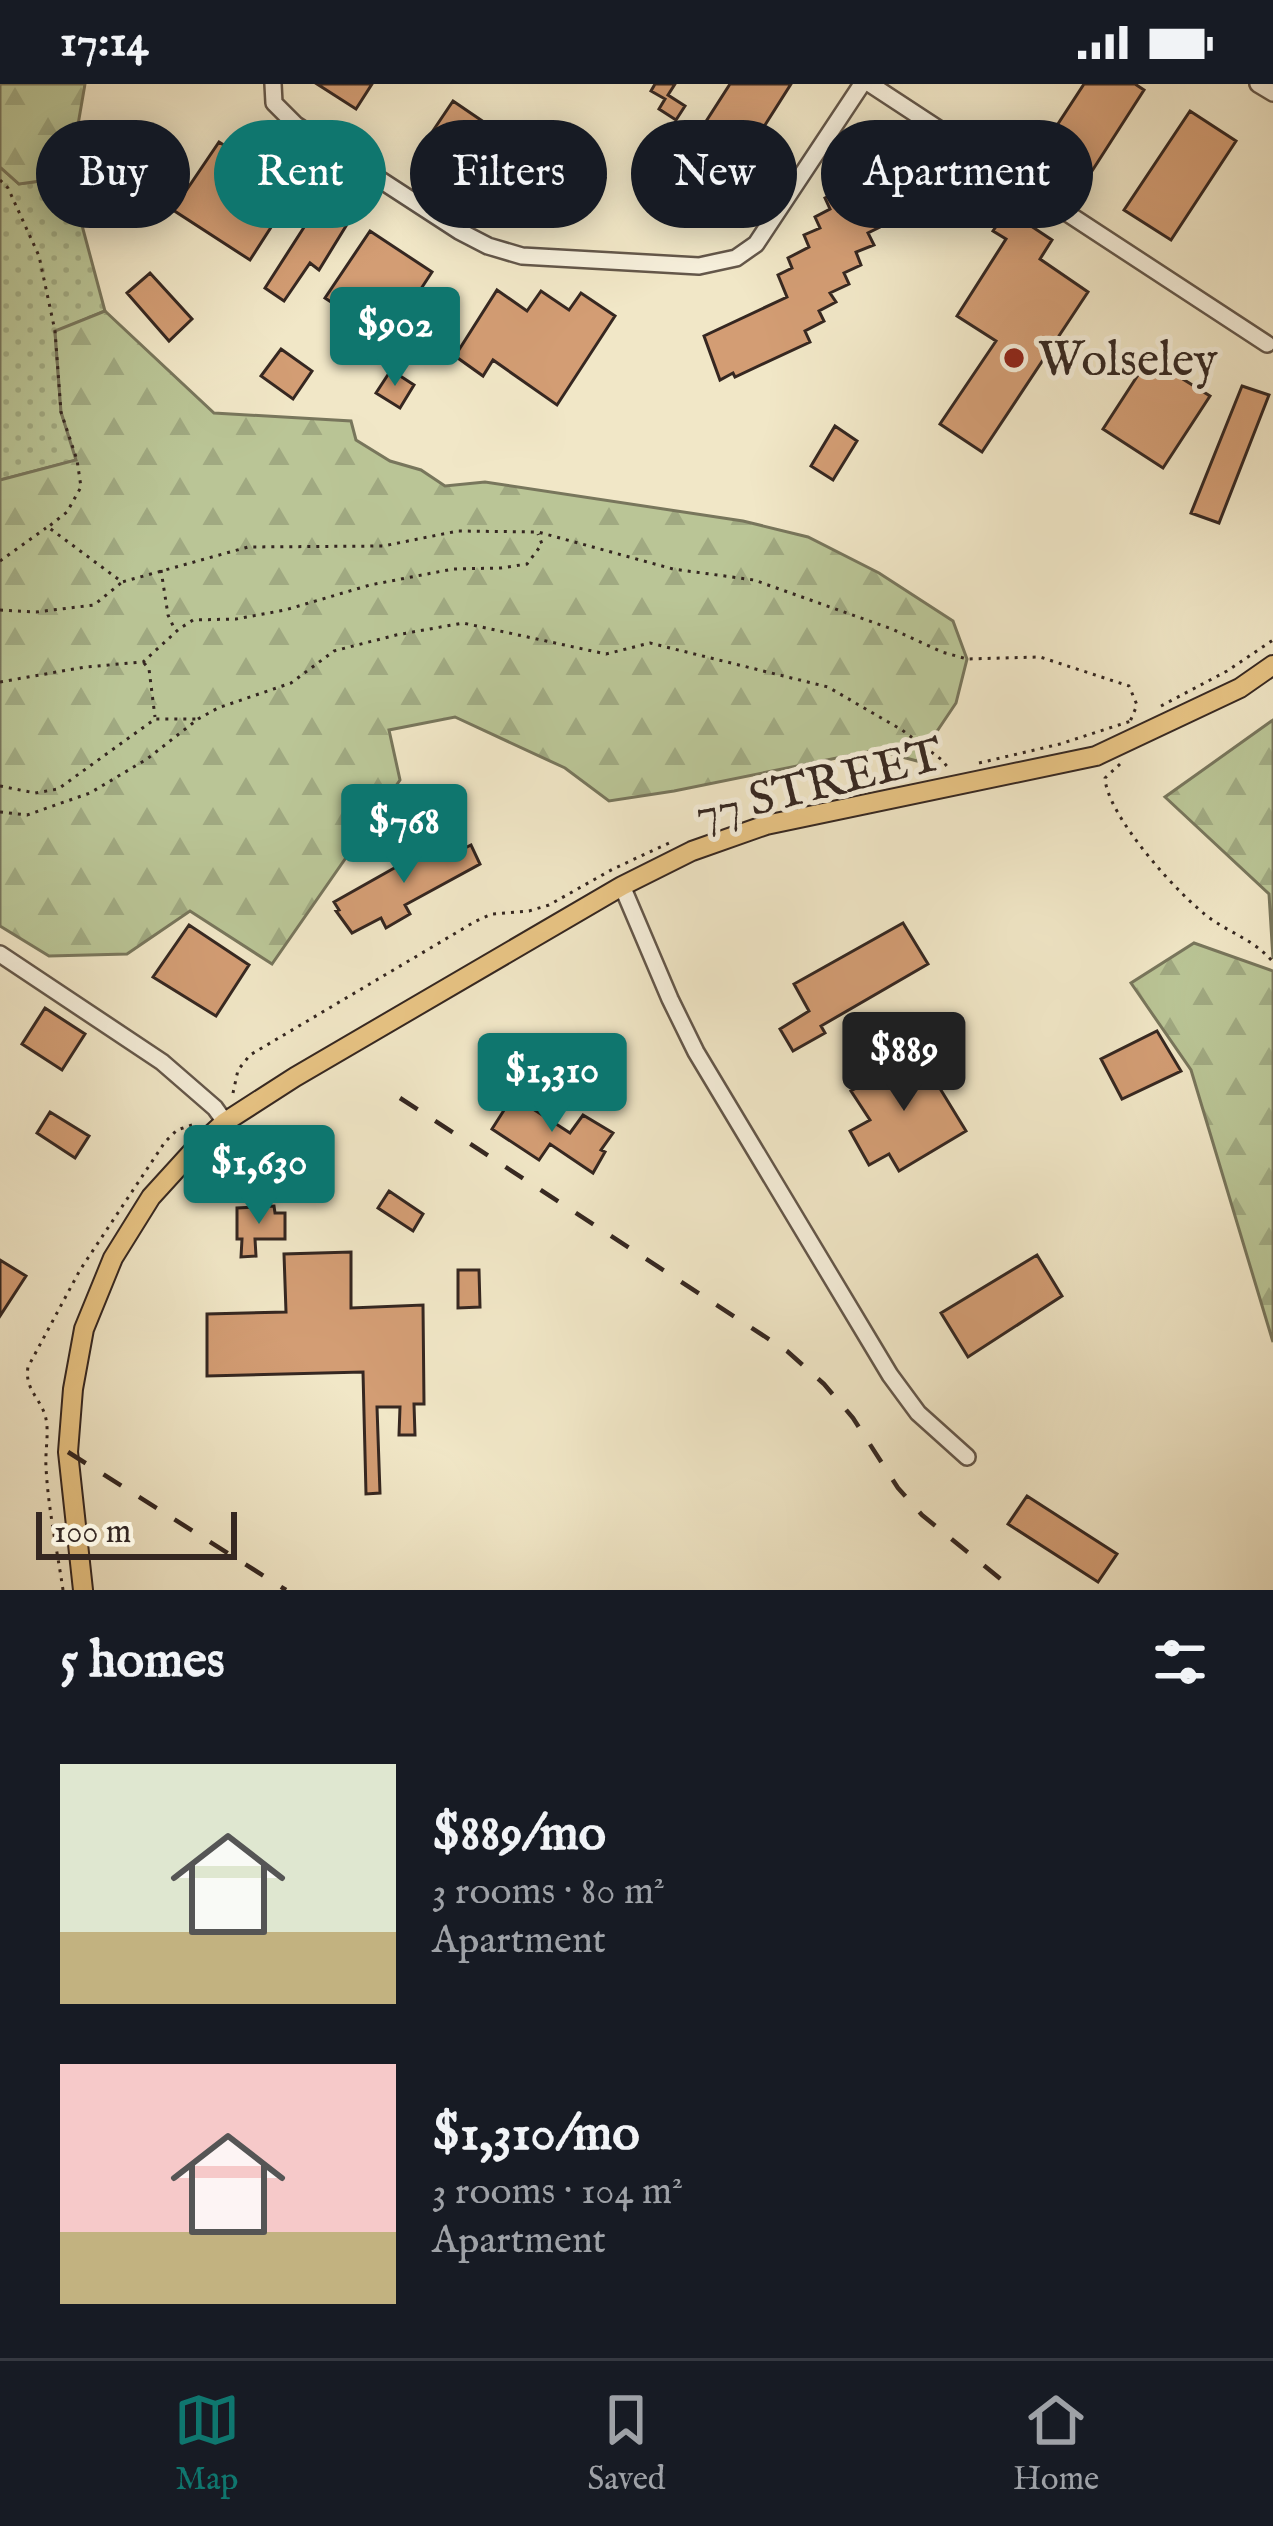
<!DOCTYPE html>
<meta charset="utf-8">
<style>
:root{--surface:#171b24;--page:#20242c;--text:#f1f3f6;--muted:#9ea1a6;--line:#363941;--accent:#0f766e}
body{margin:0;font-family:"IM FELL English",serif;background:var(--page);color:var(--text);height:100vh;display:flex;flex-direction:column;font-size:45px;white-space:nowrap}
*{box-sizing:border-box;margin:0}
p{font-size:39px;color:var(--muted)}
.icon{flex:none;width:66px;height:66px;fill:none;stroke:currentColor;stroke-width:2;stroke-linecap:round;stroke-linejoin:round}
.map{position:relative;height:1506px;overflow:hidden}
.details{display:flex;flex-direction:column;background:var(--surface);flex:1}
.details>*{flex:none}
.guide{position:absolute;left:36px;top:36px;width:1203px;height:108px;display:flex;gap:24px}
.scale{position:absolute;left:36px;bottom:30px;width:201px;box-sizing:border-box;padding-left:12px;border:6px solid #352721;border-top:0;font-size:33px;line-height:42px;white-space:nowrap;color:#352721;-webkit-text-stroke:9px #f6efdb;paint-order:stroke}
.price{position:absolute;translate:-50% -102px;padding:0 27px;border-radius:12px;background:var(--accent);color:#fff;font-size:39px;line-height:78px;filter:drop-shadow(0 3px 6px #0008)}
.price::after{content:'';position:absolute;left:50%;top:72px;width:36px;height:27px;margin-left:-18px;background:inherit;clip-path:polygon(0 0,100% 0,50% 100%)}
.price.current{background:#222;color:#fff}
ul{padding:0;list-style:none}
li{display:flex;align-items:center;gap:36px;height:300px;padding:0 60px}
li span{display:grid;place-items:center;flex:none;width:336px;height:240px;border-radius:0px;color:#555}
li>.icon{margin-inline-start:auto}
span .icon{width:144px;height:144px;fill:#fffc;stroke-width:1}
li b{font-size:51px}
h2{display:flex;justify-content:space-between;align-items:center;height:144px;padding:0 60px;font-size:51px}
.pill{padding:0 42px;border-radius:54px;background:var(--surface);box-shadow:0 6px 30px #0003;font-size:42px;line-height:108px}
.pill.current{background:var(--accent);color:#fff}
.status{display:flex;justify-content:space-between;align-items:center;height:84px;padding:0 60px;background:var(--surface);direction:ltr}
.status svg{height:33px;fill:currentColor}
.tab-bar{display:flex;justify-content:space-around;align-items:center;height:168px;border-top:3px solid var(--line);background:var(--surface);font-size:33px;color:var(--muted)}
.tab-bar a{display:grid;justify-items:center;gap:6px}
.tab-bar .current{color:var(--accent)}
.map>svg:first-child{display:block}
</style>
<div class="status"><b>17:14</b><svg viewBox="0 0 49 12"><path d="M0 12V9h3v3zM5 12V6h3v6zM10 12V3h3v9zM15 12V0h3v12zM26 1h20v11H26zM47 4h2v5h-2z"/></svg></div>
<div class="map">
<svg width="1273" height="1506" viewBox="0 0 1273 1506">
<defs>
<pattern id="green-dots" width="8" height="8" patternUnits="userSpaceOnUse" patternTransform="scale(3)"><rect width="8" height="8" fill="#bac596"/><path d="M2 2h.1M6 6h.1" fill="none" stroke="#a0a981" stroke-width="1.8" stroke-linecap="round"/></pattern>
<pattern id="forest-firs" width="22" height="20" patternUnits="userSpaceOnUse" patternTransform="scale(3)"><rect width="22" height="20" fill="#bac596"/><path d="M5 1l3.5 6h-7zM16 11l3.5 6h-7z" fill="#a0a981"/></pattern>
</defs>
<rect width="100%" height="100%" fill="#f1e7c7"/>
<filter id="stains"><feTurbulence type="fractalNoise" baseFrequency=".00167" numOctaves="4"/><feColorMatrix values="0 0 0 0 .2 0 0 0 0 .09 0 0 0 0 .02 0 0 0 .5 -.17"/></filter>
<radialGradient id="worn" r=".72"><stop offset=".6" stop-color="#630" stop-opacity="0"/><stop offset="1" stop-color="#630" stop-opacity=".3"/></radialGradient>
<path fill="url(#green-dots)" stroke="#78765c" stroke-width="3" d="M0,83L19,100L69,93L105,227L55,248L61,328L77,376L0,396Z"/>
<path fill="url(#forest-firs)" stroke="#78765c" stroke-width="3" d="M0,0H85L69,93L19,100L0,83Z
M105,227L214,329L351,337L356,356L390,377L421,386L445,402L485,398L743,437L808,453L879,489L953,537L967,575L956,619L917,677L876,666L674,707L609,717L565,684L455,633L389,646L400,696L272,880L190,827L127,870L49,872L0,842V396L76,376L61,328L55,247Z
M1273,636V875L1269,810L1165,713Z
M1194,859L1273,887V1258L1191,986L1131,899Z"/>
<path fill="#d39d74" stroke="#352721" stroke-width="3" d="M317,0H372L356,25Z
M655,0H675L668,11L685,22L676,36L659,25L665,15L651,7Z
M730,0H791L713,123L669,95Z
M1084,0H1135L1144,6L1083,101L1037,72Z
M453,17L494,45L458,99L416,72Z
M1190,27L1236,57L1171,156L1124,126Z
M882,44L910,102L876,118L886,140L868,149L874,161L856,168L861,181L844,189L849,200L830,209L836,218L819,227L824,237L805,247L810,258L735,293L733,289L720,296L704,252L787,213L778,191L792,184L788,174L809,163L804,151L820,144L815,133L830,125L825,114L844,105L839,94L857,85L846,62Z
M547,55L605,94L583,125L525,87Z
M219,58L295,106L250,176L173,126Z
M317,123L346,142L319,186L310,179L284,217L265,204Z
M1007,126L1052,156L1040,175L1088,208L982,368L940,340L996,257L957,232L1006,155L993,147Z
M370,147L432,188L388,255L325,214Z
M150,189L192,235L169,257L127,209Z
M497,206L527,227L541,207L569,226L581,209L615,232L557,321L493,276L483,292L455,272Z
M281,265L312,287L293,315L261,292Z
M1149,274L1210,312L1163,384L1103,345Z
M391,286L414,301L400,324L376,309Z
M1242,302L1269,311L1219,439L1191,429Z
M835,342L857,357L833,396L811,382Z
M444,756L453,770L471,761L480,780L405,821L410,830L386,844L381,834L352,849L336,827L339,826L334,818Z
M903,839L928,880L821,942L825,949L793,967L780,945L809,927L794,900Z
M189,841L249,881L216,932L153,893Z
M45,924L85,950L62,986L22,960Z
M1157,947L1181,987L1122,1015L1101,975Z
M917,967L966,1047L899,1087L889,1070L869,1081L850,1047L870,1036L851,1007Z
M513,1012L570,1049L583,1031L613,1049L601,1066L605,1068L593,1089L550,1060L539,1076L492,1045Z
M50,1028L89,1052L75,1074L37,1049Z
M389,1107L423,1130L413,1147L378,1124Z
M274,1122L275,1129H285V1155H255L256,1172L241,1173L242,1155H237V1124Z
M351,1168V1224L423,1221L424,1320H414L415,1351H399L400,1323H377L380,1409L366,1410L363,1288L207,1292V1230L286,1228L284,1170Z
M1037,1171L1062,1212L968,1273L941,1229Z
M0,1176L26,1192L0,1232Z
M458,1186H479L480,1223L458,1224Z
M1027,1412L1117,1470L1098,1498L1008,1440Z"/>
<g fill="none" stroke-linecap="round" stroke-linejoin="round">
<g stroke="#64574a" stroke-width="20">
<path id="minor" d="M273,0L274,19L296,41L459,147L488,162L522,172L699,182L736,174L756,160L862,0
M870,0L1267,260
M1258,0L1273,9
M622,802L670,915L696,968L890,1291L918,1329L967,1373
M0,870L162,978L215,1024L225,1038"/>
</g>
<g stroke="#352721" stroke-width="22">
<path id="major" d="M83,1506L68,1368L73,1305L84,1245L113,1174L151,1113L192,1068L225,1038L295,993L622,802L692,767L766,741L1096,672L1240,604L1273,581"/>
</g>
<path stroke="#352721" stroke-width="3" stroke-dasharray="3 6" stroke-linecap="butt" d="M0,96L8,104L39,172L55,247L61,328L77,376L81,403L67,428L48,443L122,498L248,463L383,462L458,447L538,448L673,485L754,496L892,545L942,568L967,575L1040,573L1129,602L1137,621L1129,640
M0,477L46,444
M161,486L168,531L175,546
M0,526L36,528L94,521L121,499
M144,579L149,585L155,633
M0,598L85,583L143,578L179,545L193,536L236,535L285,526L370,501L453,485L501,484L527,480L542,460L538,450
M1161,622L1227,587L1273,556
M979,679L1060,660L1131,637
M1120,680L1105,694C1107,732 1180,813 1211,835C1234,851 1254,856 1273,878
M0,702L35,709L58,705L155,635H196
M0,728L27,731L90,709L147,675L198,635L218,624L291,599L334,567L396,551L463,539L606,570L650,559L828,603L902,646L942,676L949,685
M233,1009L238,986L250,971L476,837L492,830L529,827L549,821L613,785L669,759
M63,1506C57,1465 48,1424 46,1383C45,1367 49,1350 46,1335C42,1315 24,1306 28,1283L80,1186L165,1058L177,1046L195,1040"/>
<use href="#minor" stroke="#f6efdb" stroke-width="15"/>
<use href="#major" stroke="#e8c484" stroke-width="18"/>
<path stroke="#352721" stroke-width="4.5" stroke-dasharray="21 21" stroke-linecap="butt" d="M400,1014L787,1267L824,1300L853,1334L898,1404L922,1431L1014,1506
M68,1368L286,1506"/>
</g>
<circle fill="#8f2418" stroke="#f6efdb" stroke-width="4.5" cx="1014" cy="274" r="12"/>
<g text-anchor="middle" stroke-width="10" stroke-linejoin="round" paint-order="stroke">
<g font-size="48" fill="#352721" stroke="#f6efdb" text-anchor="start">
<text x="1038" y="291">Wolseley</text>
</g>
<g font-size="48" fill="#352721" stroke="#f6efdb">
<text transform="translate(818 698) rotate(-14)" y="17">77 STREET</text>
</g>
</g>
<rect width="100%" height="100%" filter="url(#stains)"/>
<rect width="100%" height="100%" fill="url(#worn)"/>
</svg>
<div class="scale">100 m</div>
<b class="price" style="left:395px;top:305px">$902</b>
<b class="price" style="left:404px;top:802px">$768</b>
<b class="price current" style="left:904px;top:1030px">$889</b>
<b class="price" style="left:552px;top:1051px">$1,310</b>
<b class="price" style="left:259px;top:1143px">$1,630</b>
<div class="guide">
<a class="pill">Buy</a>
<a class="pill current">Rent</a>
<a class="pill">Filters</a>
<a class="pill">New</a>
<a class="pill">Apartment</a>
</div>
</div>
<section class="details">
<h2>5 homes<svg class="icon" aria-label="filters" viewBox="0 0 24 24"><path d="M4 7h16M4 17h16"/><circle cx="9" cy="7" r="2"/><circle cx="15" cy="17" r="2"/></svg></h2>
<ul>
<li><span style="background:linear-gradient(#dfe7d0 70%,#c2b280 0)"><svg class="icon" aria-label="home" viewBox="0 0 24 24"><path d="M3 11l9-7 9 7M6 9v11h12V9"/></svg></span><div><b>$889/mo</b><p>3 rooms · 80 m²</p><p>Apartment</p></div></li>
<li><span style="background:linear-gradient(#f6c9c9 70%,#c2b280 0)"><svg class="icon" aria-label="home" viewBox="0 0 24 24"><path d="M3 11l9-7 9 7M6 9v11h12V9"/></svg></span><div><b>$1,310/mo</b><p>3 rooms · 104 m²</p><p>Apartment</p></div></li>
</ul>
</section>
<nav class="tab-bar">
<a class="current"><svg class="icon" aria-label="map" viewBox="0 0 24 24"><path d="M3 6l6-2 6 2 6-2v14l-6 2-6-2-6 2zM9 4v14M15 6v14"/></svg>Map</a>
<a><svg class="icon" aria-label="saved" viewBox="0 0 24 24"><path d="M7 4h10v16l-5-4-5 4z"/></svg>Saved</a>
<a><svg class="icon" aria-label="home" viewBox="0 0 24 24"><path d="M3 11l9-7 9 7M6 9v11h12V9"/></svg>Home</a>
</nav>
